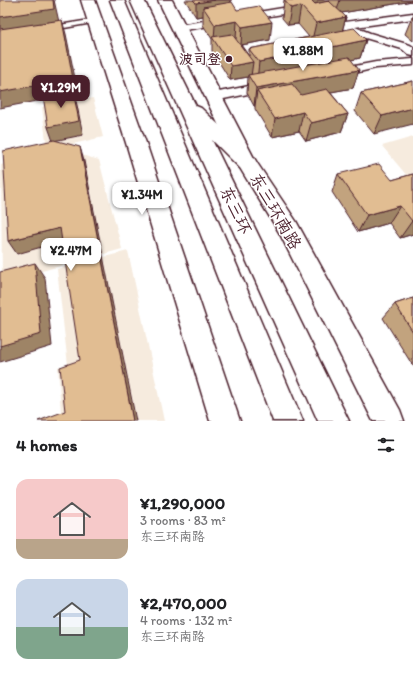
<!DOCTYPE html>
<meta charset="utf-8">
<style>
:root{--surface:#fff;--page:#f6f6f6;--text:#202124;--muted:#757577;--accent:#4a1f2b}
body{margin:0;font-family:Itim,"LXGW WenKai TC",sans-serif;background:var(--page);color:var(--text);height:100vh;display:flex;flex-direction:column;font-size:15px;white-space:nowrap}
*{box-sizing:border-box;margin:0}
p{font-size:13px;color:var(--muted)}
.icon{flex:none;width:22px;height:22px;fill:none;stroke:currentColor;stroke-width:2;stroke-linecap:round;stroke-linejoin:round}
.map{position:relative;height:421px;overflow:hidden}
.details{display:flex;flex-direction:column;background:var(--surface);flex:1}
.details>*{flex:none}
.price{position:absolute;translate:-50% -34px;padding:0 9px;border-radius:8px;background:#fff;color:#222;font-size:13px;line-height:26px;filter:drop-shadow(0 1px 2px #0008)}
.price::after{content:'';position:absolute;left:50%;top:24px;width:12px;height:9px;margin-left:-6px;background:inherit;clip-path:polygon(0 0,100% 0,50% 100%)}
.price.on{background:var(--accent);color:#fff}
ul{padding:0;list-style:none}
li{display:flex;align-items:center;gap:12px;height:100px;padding:0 16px}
li span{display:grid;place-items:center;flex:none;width:112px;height:80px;border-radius:12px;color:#555}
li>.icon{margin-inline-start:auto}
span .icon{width:48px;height:48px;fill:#fffc;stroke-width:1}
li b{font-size:17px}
h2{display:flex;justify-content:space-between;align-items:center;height:48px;padding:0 16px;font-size:17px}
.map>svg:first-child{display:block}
</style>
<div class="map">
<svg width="413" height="421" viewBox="0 0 413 421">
<rect width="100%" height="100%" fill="#fff"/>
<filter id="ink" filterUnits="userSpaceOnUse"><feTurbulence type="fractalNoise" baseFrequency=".025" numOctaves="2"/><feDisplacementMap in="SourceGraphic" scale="8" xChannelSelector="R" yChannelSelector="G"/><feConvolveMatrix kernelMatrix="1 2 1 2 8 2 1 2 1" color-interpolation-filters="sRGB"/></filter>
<g filter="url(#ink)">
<path fill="#f6ebde" d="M93,98L103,137L47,150L42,107Z
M413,137V183L382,146Z
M64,150L99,160L122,249L2,282L1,165Z
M128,251L164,421H41L61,413L58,367L68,365L57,269Z"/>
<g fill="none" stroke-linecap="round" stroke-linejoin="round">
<g stroke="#4a1f2b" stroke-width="3">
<path id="lane" d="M96,19L98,20V22L53,30L50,28L53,26Z"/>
</g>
<g stroke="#4a1f2b" stroke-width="3">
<path id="street" d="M301,5L332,13L345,22L413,13V19L355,27L370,33L410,45L413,47V56L409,55L402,49L362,37L339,27L324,17L301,11L179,31L174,28L179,25Z
M413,59V65L376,68L338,77L334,76L332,73L334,70L376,62Z
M268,82L272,83L274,86L272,89L214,101L210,100L208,97L210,94L214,93Z"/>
</g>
<g stroke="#4a1f2b" stroke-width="3">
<path id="secondary" d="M81,0H95L146,143L240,421H210L126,143Z
M158,0H172L255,160L296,221L400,410L404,421H373L280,234L237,163Z"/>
</g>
<g stroke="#4a1f2b" stroke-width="3">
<path id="highway" d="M110,0H124L303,421H273Z
M130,0H144L196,106L201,108L254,158L257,163L254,168L247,170L240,168L212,140L349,421H318Z"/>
</g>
<use href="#lane" fill="#fff" fill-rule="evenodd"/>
<use href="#street" fill="#fff" fill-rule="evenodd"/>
<use href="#secondary" fill="#fff" fill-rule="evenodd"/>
<use href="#highway" fill="#fff" fill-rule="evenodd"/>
</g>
<path fill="#c2a37e" stroke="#4a1f2b" d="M185,0H231V3L237,10L270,40L241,45L249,56V49L309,37L298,24L288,25L282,18L284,0H412V1L341,13L346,17L342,31L366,40L360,58L351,60L359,70L353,88L330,92L348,114L341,132L306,141L299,131L272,137L255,109V106H254L247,93L248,77L230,80L212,51V39L203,25V16L196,17Z
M412,17H413V41L405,34Z
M413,81L374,134L355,111L361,93Z
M338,174L392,180L413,174V234L400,238L389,223L358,232L332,192Z
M413,298V366L383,318L395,304Z"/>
<path fill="#9e8466" stroke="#4a1f2b" d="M53,0H54L59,22L0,32V17Z
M215,0H231L230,11L203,7V16L196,17V3Z
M312,0H329L328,2L311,4Z
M340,0H412V1L336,14Z
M301,6L298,24L288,25L291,8Z
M346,17L341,35L312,40L316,23Z
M62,20L66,34L78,93L74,94L77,105L83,135L53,141L48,127L73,94L0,108V92Z
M237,21L236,39L214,40L215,25Z
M272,22L270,40L241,45L242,27Z
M366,40L360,58L257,81L259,62Z
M253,62L251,76L248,75V77L230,80L231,66Z
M359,70L353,88L266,104L257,91L255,106H254L256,88Z
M413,108V124L374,134L382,116Z
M303,112L299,131L272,137L275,119Z
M348,114L341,132L306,141L311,123Z
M80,147L84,161L136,421H133Z
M400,206L389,223L358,232L367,215Z
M412,221H413V234L400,238Z
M60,228L66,240L17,254L8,241Z
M35,263L45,278L52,346L0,362V346Z"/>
<path fill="#e1bd92" stroke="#4a1f2b" d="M0,0H53L54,9L0,17Z
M193,0H215L196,3Z
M284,0H311L315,4L329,1L346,17L316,23L301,6L291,8Z
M232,2L237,10L259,6L272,22L242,27L237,21L215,25L203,7Z
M62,20L73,79L0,92V29Z
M354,28L366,40L259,62L249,49Z
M232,34L253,62L231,66L212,37Z
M349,57L359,70L256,88L248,75Z
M413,81V108L382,116L361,93Z
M292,84L301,95L327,89L348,114L311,123L303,112L275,119L257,91Z
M73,91L79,121L48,127L43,96Z
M54,140L80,147L133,421H38L65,411L60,367L80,360L60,228L8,241L3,151Z
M379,164L392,180L413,174V221H412L400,206L367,215L338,174Z
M35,263L41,334L0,346V272Z
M413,298V332L395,304Z"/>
</g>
<circle fill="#4a1f2b" stroke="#fff" stroke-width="1.5" cx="229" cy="59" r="4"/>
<g text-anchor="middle" stroke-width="3" stroke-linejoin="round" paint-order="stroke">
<g font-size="14" font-weight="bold" fill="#4a1f2b" stroke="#fff" text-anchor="end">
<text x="221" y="64">波司登</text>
</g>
<g font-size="17" fill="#4a1f2b" stroke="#fff">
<text transform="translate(236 210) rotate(65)" y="6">东三环</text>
<text transform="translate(276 211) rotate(60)" y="6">东三环南路</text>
</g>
</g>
</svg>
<b class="price" style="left:303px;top:72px">¥1.88M</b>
<b class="price on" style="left:61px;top:109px">¥1.29M</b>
<b class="price" style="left:142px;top:216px">¥1.34M</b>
<b class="price" style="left:71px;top:272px">¥2.47M</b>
</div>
<section class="details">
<h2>4 homes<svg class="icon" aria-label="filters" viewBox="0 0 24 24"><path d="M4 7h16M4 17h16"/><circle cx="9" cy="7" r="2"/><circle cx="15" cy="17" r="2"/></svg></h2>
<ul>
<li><span style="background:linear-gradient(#f6c9c9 75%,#b9a48a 0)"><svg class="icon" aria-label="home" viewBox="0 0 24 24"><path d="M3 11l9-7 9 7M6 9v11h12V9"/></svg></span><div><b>¥1,290,000</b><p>3 rooms · 83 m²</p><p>东三环南路</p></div></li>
<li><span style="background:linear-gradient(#c9d6e8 60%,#7fa58c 0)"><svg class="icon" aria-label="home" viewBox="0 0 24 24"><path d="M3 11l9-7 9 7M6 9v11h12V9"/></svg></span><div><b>¥2,470,000</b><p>4 rooms · 132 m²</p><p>东三环南路</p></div></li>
</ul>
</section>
